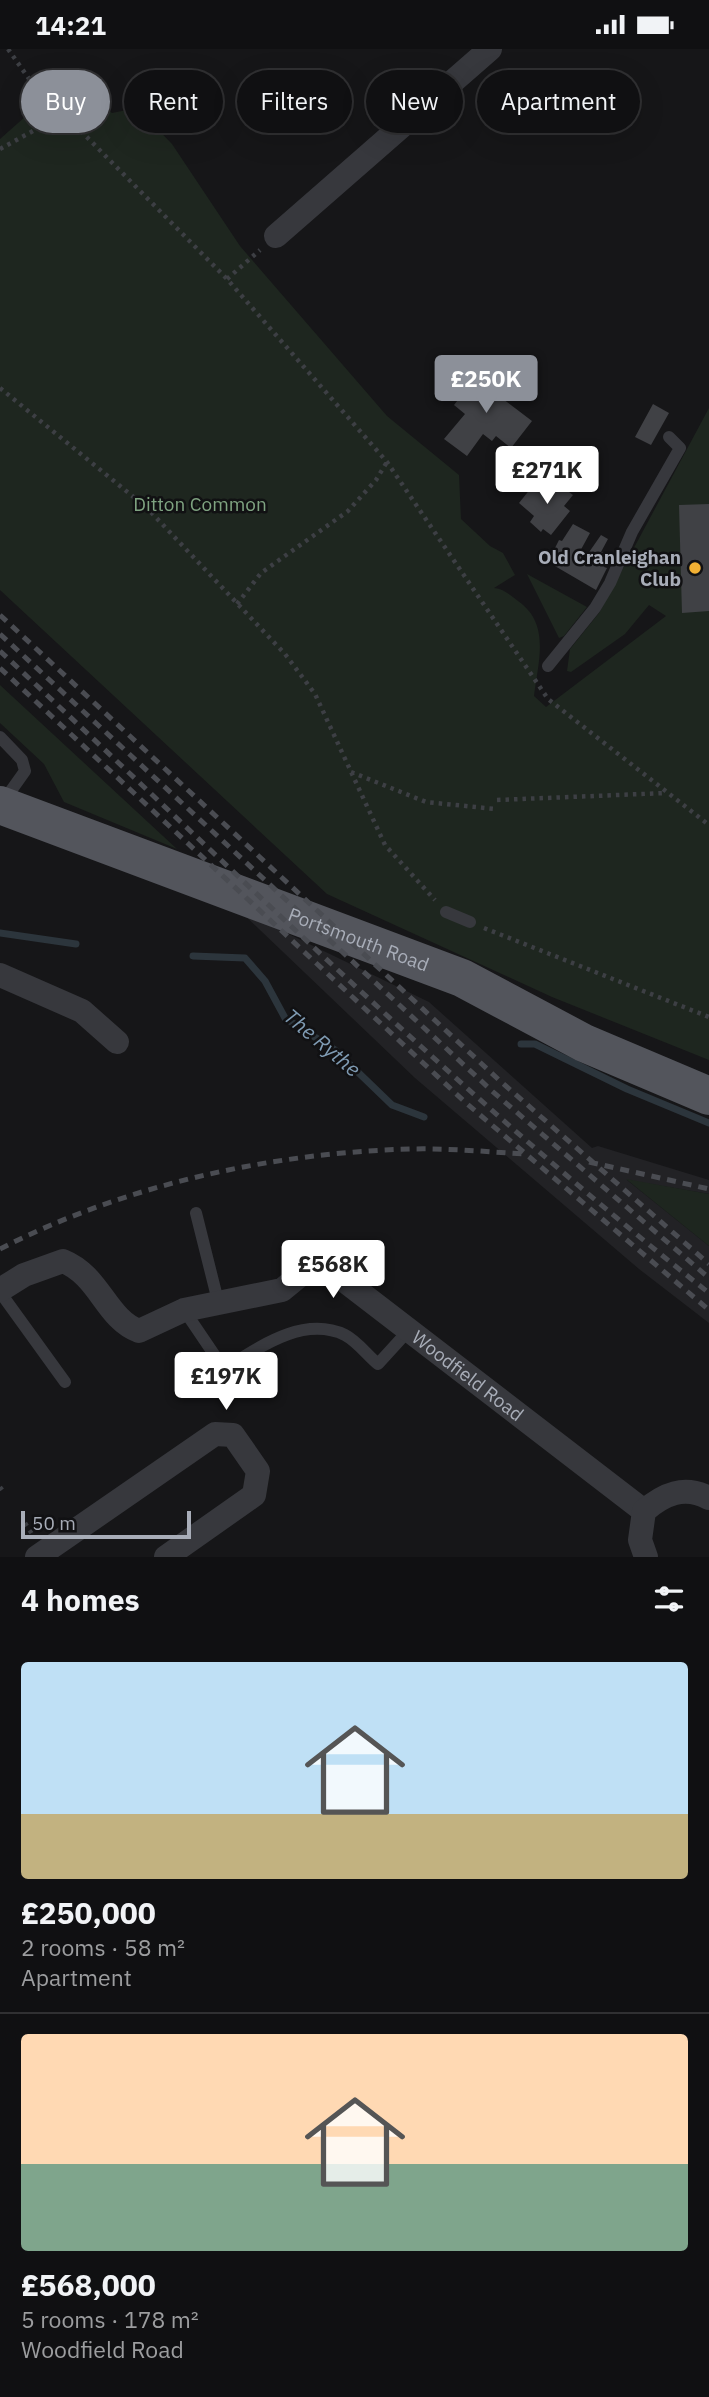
<!DOCTYPE html>
<meta charset="utf-8">
<style>
:root{--surface:#101012;--page:#19191b;--text:#f1f3f6;--muted:#9c9d9f;--line:#303032;--accent:#8c9099}
body{margin:0;font-family:"IBM Plex Sans",sans-serif;background:var(--page);color:var(--text);height:100vh;display:flex;flex-direction:column;font-size:26px;white-space:nowrap}
*{box-sizing:border-box;margin:0}
p{font-size:23px;color:var(--muted)}
.icon{flex:none;width:38px;height:38px;fill:none;stroke:currentColor;stroke-width:2;stroke-linecap:round;stroke-linejoin:round}
.map{position:relative;height:1508px;overflow:hidden}
.sheet{display:flex;flex-direction:column;background:var(--surface);flex:1}
.sheet>*{flex:none}
.hud{position:absolute;left:21px;top:21px;width:668px;height:63px;display:flex;gap:14px}
.scale{position:absolute;left:21px;bottom:18px;width:170px;box-sizing:border-box;padding-left:7px;border:4px solid #a8adb8;border-top:0;font-size:19px;line-height:24px;white-space:nowrap;color:#a8adb8;-webkit-text-stroke:5px #111113;paint-order:stroke}
.price{position:absolute;translate:-50% -60px;padding:0 16px;border-radius:7px;background:#fff;color:#222;font-size:23px;line-height:46px;filter:drop-shadow(0 2px 4px #0008)}
.price::after{content:'';position:absolute;left:50%;top:42px;width:21px;height:16px;margin-left:-10px;background:inherit;clip-path:polygon(0 0,100% 0,50% 100%)}
.price.current{background:var(--accent);color:#fff}
ul{padding:0;list-style:none}
li{display:grid;align-content:center;gap:14px;height:371px;padding:0 21px}
li+li{border-top:2px solid var(--line)}
li span{display:grid;place-items:center;height:217px;border-radius:7px;color:#555}
li>.icon{margin-inline-start:auto}
span .icon{width:126px;height:126px;fill:#fffc;stroke-width:1}
li b{font-size:30px}
h2{display:flex;justify-content:space-between;align-items:center;height:84px;padding:0 21px;font-size:30px}
.pill{padding:0 24px;border-radius:32px;background:var(--surface);box-shadow:0 7px 28px #0002,0 0 0 2px var(--line);font-size:24px;line-height:63px}
.pill.current{background:var(--accent);color:#fff}
.status{display:flex;justify-content:space-between;align-items:center;height:49px;padding:0 35px;background:var(--surface);direction:ltr}
.status svg{height:19px;fill:currentColor}
.map>svg:first-child{display:block}
</style>
<div class="status"><b>14:21</b><svg viewBox="0 0 49 12"><path d="M0 12V9h3v3zM5 12V6h3v6zM10 12V3h3v9zM15 12V0h3v12zM26 1h20v11H26zM47 4h2v5h-2z"/></svg></div>
<div class="map">
<svg width="709" height="1508" viewBox="0 0 709 1508">
<rect width="100%" height="100%" fill="#161618"/>
<path fill="#222225" d="M239,861L429,953L592,1099L598,1097L709,1131V1145L627,1131L709,1197V1274L639,1220L415,1029Z"/>
<path fill="#1e261f" d="M77,33L112,64L137,59L172,95L240,197L387,367L459,426L461,470L490,497L503,504L515,526L494,539C504,540 510,546 518,552C551,575 538,613 534,647L546,658L666,567L649,556L625,585L571,623L567,622L570,600L599,564L709,359V1011L552,948L327,845L0,541V90L44,51Z
M527,525L587,558L564,587L559,589Z
M0,636L177,800L64,753L44,715L0,674Z
M626,1130L709,1145V1197Z"/>
<g fill="none" stroke-linecap="round" stroke-linejoin="round">
<path stroke="#2c353c" stroke-width="7" d="M0,884L76,895
M193,907L245,909L265,932L285,969L335,1001L392,1056L424,1068
M521,995H535L627,1040L709,1074"/>
</g>
<path fill="#404145" d="M484,317L504,332L495,344L532,372L511,399L496,387L492,392L483,385L467,407L444,390L465,365L454,356Z
M653,355L669,364L651,396L635,388Z
M553,431L573,446L564,457L570,462L551,486L543,480L541,483L530,473L534,467L519,454L535,434L544,441Z
M709,455V562L682,564L679,456Z
M573,475L590,484L578,506L585,509L601,486L608,490L601,503L610,506L604,518L607,519L596,541L548,513L559,491L562,492Z"/>
<g fill="none" stroke-linecap="round" stroke-linejoin="round">
<path stroke="#3d3f44" stroke-width="4.5" stroke-dasharray="3.5 5" stroke-linecap="butt" d="M8,0L44,51L67,68L227,230L387,413L548,650L709,776
M0,100L42,77L67,68
M227,230L260,201
M0,339L147,459L285,605L315,645L385,796L435,851
M237,555L261,524L348,462L376,431L387,413
M351,723L426,753L495,760
M497,751L666,744
M484,879L709,968
M0,1438L3,1442
M25,1474L32,1485"/>
<path stroke="#37383d" stroke-width="12" d="M548,617L595,559L610,534L632,483L680,399L669,388
M0,688L22,711L25,722L3,753
M446,863L470,873
M196,1164L219,1256
M0,1243L65,1333
M184,1261L224,1320C258,1299 303,1266 345,1286C357,1292 368,1307 378,1315L409,1281"/>
<g stroke="#37383d" stroke-width="24">
<path d="M276,187L490,0"/>
<path d="M0,926L82,962L117,993"/>
<path id="s1" d="M0,1241L24,1226L63,1212C100,1227 106,1270 139,1282L184,1261L282,1241L310,1218L328,1219L644,1462"/>
<path d="M37,1508L215,1385L233,1386L258,1422L254,1446L166,1508"/>
<path d="M646,1508L640,1491L644,1462C664,1445 684,1436 709,1449"/>
</g>
<path stroke="#53555c" stroke-width="38" id="s2" d="M0,756L462,929L584,994L709,1047"/>
<path stroke="#4a4c52" stroke-width="5" stroke-dasharray="9 7" stroke-linecap="butt" d="M0,566L499,1031L709,1215
M0,585L492,1042L709,1229
M0,602C232,819 460,1047 709,1244
M0,619L466,1054L709,1261
M589,1113L709,1140
M0,1200C125,1136 269,1104 410,1100C449,1099 488,1103 527,1105"/>
</g>
<circle fill="#f2b134" stroke="#111113" stroke-width="2.5" cx="695" cy="519" r="7"/>
<g text-anchor="middle" stroke-width="5" stroke-linejoin="round" paint-order="stroke">
<g font-size="19" fill="#7fa381" stroke="#111113">
<text x="200" y="462">Ditton Common</text>
</g>
<g font-size="19" font-weight="bold" fill="#a8adb8" stroke="#111113" text-anchor="end">
<text x="681" y="515">Old Cranleighan<tspan x="681" dy="22">Club</tspan></text>
</g>
<g font-size="19" fill="#a8adb8" stroke="#111113">
<text dy="7" stroke="none"><textPath href="#s2" startOffset="383">Portsmouth Road</textPath></text>
<text dy="7" stroke="none"><textPath href="#s1" startOffset="555">Woodfield Road</textPath></text>
</g>
<g font-size="21" font-style="italic" fill="#7f9bb3" stroke="#111113">
<text transform="translate(322 994) rotate(40)" y="7">The Rythe</text>
</g>
</g>
</svg>
<div class="scale">50 m</div>
<b class="price current" style="left:486px;top:366px">£250K</b>
<b class="price" style="left:547px;top:457px">£271K</b>
<b class="price" style="left:333px;top:1251px">£568K</b>
<b class="price" style="left:226px;top:1363px">£197K</b>
<div class="hud">
<a class="pill current">Buy</a>
<a class="pill">Rent</a>
<a class="pill">Filters</a>
<a class="pill">New</a>
<a class="pill">Apartment</a>
</div>
</div>
<section class="sheet">
<h2>4 homes<svg class="icon" aria-label="filters" viewBox="0 0 24 24"><path d="M4 7h16M4 17h16"/><circle cx="9" cy="7" r="2"/><circle cx="15" cy="17" r="2"/></svg></h2>
<ul>
<li><span style="background:linear-gradient(#bfe0f5 70%,#c2b280 0)"><svg class="icon" aria-label="home" viewBox="0 0 24 24"><path d="M3 11l9-7 9 7M6 9v11h12V9"/></svg></span><div><b>£250,000</b><p>2 rooms · 58 m²</p><p>Apartment</p></div></li>
<li><span style="background:linear-gradient(#ffd9b3 60%,#7fa58c 0)"><svg class="icon" aria-label="home" viewBox="0 0 24 24"><path d="M3 11l9-7 9 7M6 9v11h12V9"/></svg></span><div><b>£568,000</b><p>5 rooms · 178 m²</p><p>Woodfield Road</p></div></li>
</ul>
</section>
